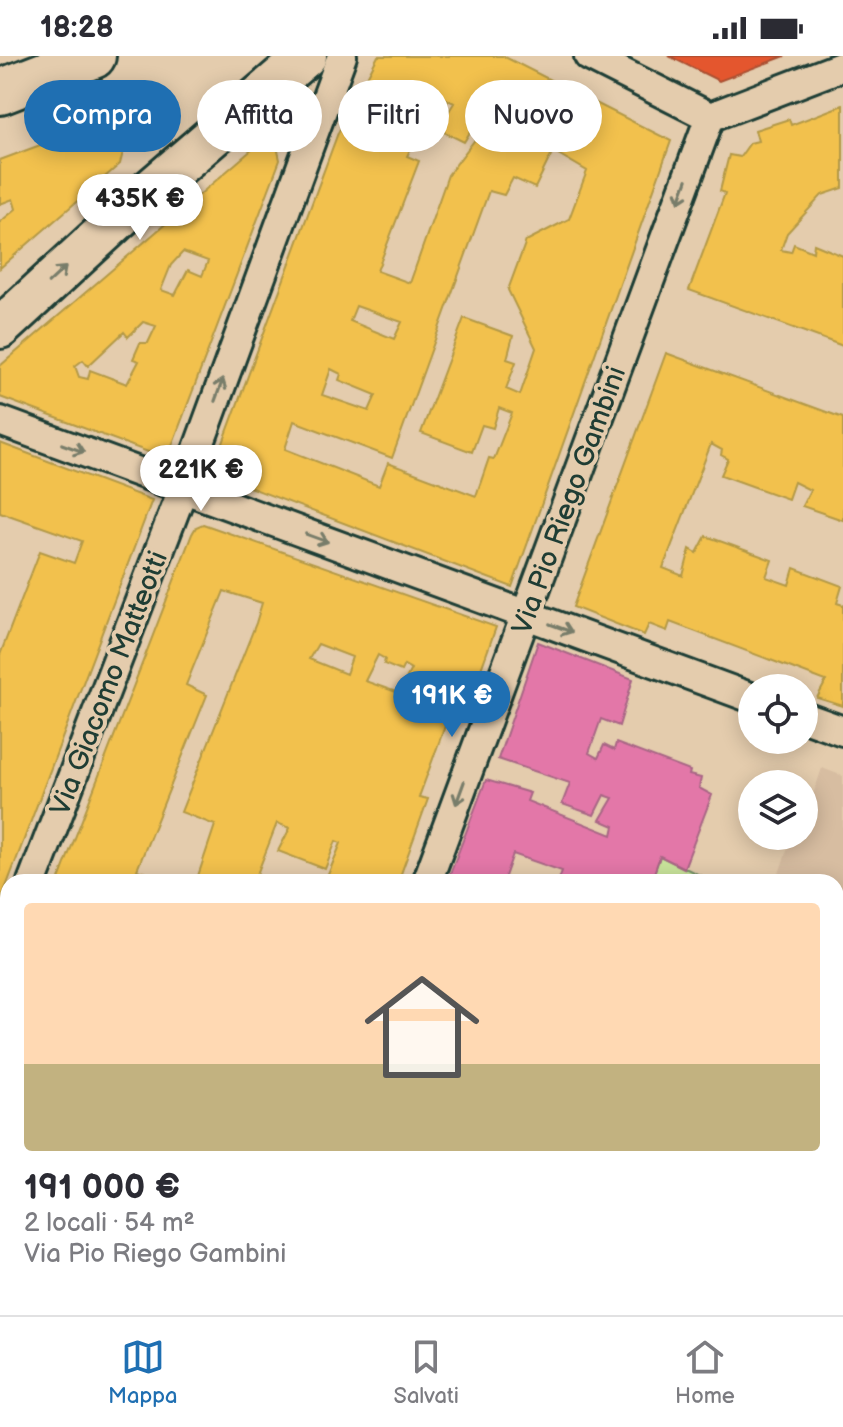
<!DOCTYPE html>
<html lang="it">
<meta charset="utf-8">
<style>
:root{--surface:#fff;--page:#f7f7f7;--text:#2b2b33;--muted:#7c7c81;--line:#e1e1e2;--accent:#1f6fb2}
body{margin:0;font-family:"Balsamiq Sans",sans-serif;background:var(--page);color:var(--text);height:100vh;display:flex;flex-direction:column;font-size:30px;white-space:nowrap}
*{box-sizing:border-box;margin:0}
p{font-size:26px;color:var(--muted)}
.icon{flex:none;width:44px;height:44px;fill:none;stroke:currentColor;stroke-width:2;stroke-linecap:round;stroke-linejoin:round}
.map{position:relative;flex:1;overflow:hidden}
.drawer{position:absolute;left:0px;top:818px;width:844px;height:442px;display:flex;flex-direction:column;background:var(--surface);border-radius:24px 24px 0 0;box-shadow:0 4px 20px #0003}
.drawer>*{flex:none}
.hud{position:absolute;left:24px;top:24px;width:796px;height:72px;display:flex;gap:16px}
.controls{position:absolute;left:738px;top:618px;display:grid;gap:16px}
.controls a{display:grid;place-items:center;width:80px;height:80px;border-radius:50%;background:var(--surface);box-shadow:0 4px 20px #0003;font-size:40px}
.price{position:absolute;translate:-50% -68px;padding:0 18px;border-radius:28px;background:#fff;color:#222;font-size:26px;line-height:52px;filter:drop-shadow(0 2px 4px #0008)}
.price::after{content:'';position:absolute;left:50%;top:48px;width:24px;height:18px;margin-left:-12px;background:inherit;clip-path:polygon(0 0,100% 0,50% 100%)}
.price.current{background:var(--accent);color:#fff}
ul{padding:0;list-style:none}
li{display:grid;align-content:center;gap:16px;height:424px;padding:0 24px}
li span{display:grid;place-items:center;height:248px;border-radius:8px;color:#555}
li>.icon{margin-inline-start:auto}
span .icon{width:144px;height:144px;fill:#fffc;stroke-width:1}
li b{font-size:34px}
.chip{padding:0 28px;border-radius:36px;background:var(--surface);box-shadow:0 4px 20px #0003;font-size:28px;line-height:72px}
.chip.current{background:var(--accent);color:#fff}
.status{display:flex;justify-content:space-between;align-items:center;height:56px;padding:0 40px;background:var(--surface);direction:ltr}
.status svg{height:22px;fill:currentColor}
.menu{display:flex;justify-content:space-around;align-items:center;height:112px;border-top:2px solid var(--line);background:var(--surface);font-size:22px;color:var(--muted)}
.menu a{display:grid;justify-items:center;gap:4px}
.menu .current{color:var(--accent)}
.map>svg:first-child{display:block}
</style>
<div class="status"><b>18:28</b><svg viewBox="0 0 49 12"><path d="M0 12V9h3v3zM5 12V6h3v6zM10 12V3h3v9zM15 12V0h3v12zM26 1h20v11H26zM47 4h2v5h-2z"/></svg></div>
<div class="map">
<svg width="843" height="1259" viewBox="0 0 843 1259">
<rect width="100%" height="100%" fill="#e4ccad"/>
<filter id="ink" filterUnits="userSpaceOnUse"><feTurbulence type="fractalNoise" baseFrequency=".0125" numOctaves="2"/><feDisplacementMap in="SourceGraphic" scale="16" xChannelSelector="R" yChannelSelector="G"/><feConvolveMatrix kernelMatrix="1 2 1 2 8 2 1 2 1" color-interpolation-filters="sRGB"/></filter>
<g filter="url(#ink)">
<path fill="#d7bda1" d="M822,712L843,720V859L836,857V826H776L792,780H804V744L811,745Z"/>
<path fill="#c9e49b" stroke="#749068" stroke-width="2" d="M660,800L714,826H651Z
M836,876L843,879V1066L836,1064Z"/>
<path fill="#f2c14e" stroke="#b39946" stroke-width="2" fill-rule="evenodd" d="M378,0H503L671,85L512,531L212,417L338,77ZM439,39L454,47L438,73L464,86L480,60L489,65L448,119L410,227L377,215L419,105L407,100ZM553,95L587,115L569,163L526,185L508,234L536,292L520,339L506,333L516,306L507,303L513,280L464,262L421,377L472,396L482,369L493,372L499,352L512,357L494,403L489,402L476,440L388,407L379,430L285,393L294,365L392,402L489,135L504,139L513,122L535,132ZM356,250L402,266L394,283L350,265ZM331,313L341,318L339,324L376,339L369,355L322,339Z
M843,49V132L822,139L787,177L781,194L791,196L794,188L813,196L814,188L843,200V290L689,234L725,137L720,135L729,99L740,101L750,87L758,85L755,74L789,63L791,69Z
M94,69L102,70L112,74L118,81L121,86L123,96L120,108L0,212V166L16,153L13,143L0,148V104Z
M263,86H271L277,90L280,104L167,403L0,341V310L255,91ZM183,196L208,205L202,220L188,214L175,239L161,234L171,209ZM143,266L156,270L148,287H140L133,303L139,305L127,328L90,314L88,323L79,321L75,310L83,304L88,310L124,276L128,281Z
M666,297L843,362V464L802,450L810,434L794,426L788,443L721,419L728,403L721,399L722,394L711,388L663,512L683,520L690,493L697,497L706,480L772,504L766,521L789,529L794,512L842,530L837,547L843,549V650L817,642L826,625L670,566L667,575L649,568L644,579L573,551Z
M0,387L152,444L0,847V599L40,495L74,507L82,485L0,456Z
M203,468L496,571L463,664L449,659L419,741L428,743L398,826H325L341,787L336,785L325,813L278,795L290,772L277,767L254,826H196L215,769L181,756L256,567L262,547L224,535L186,629L207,639L137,814L173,826H58L192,478L196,471ZM318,588L352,601L346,618L309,603ZM378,599L385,603L384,608L401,615L404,609L411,613L399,637L365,625Z
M1,983L8,985V1212L0,1208Z
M843,1102V1217H836V1103Z
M0,1246L8,1249V1252H16L34,1259H0Z
M172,1252H242L239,1259H162L164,1253L171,1255Z
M636,1252H736V1255L636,1259Z"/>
<path fill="#e4572e" stroke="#a94f30" stroke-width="2" d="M669,0H785L719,25Z"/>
<path fill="#e377a8" stroke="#a86685" stroke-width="2" d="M538,586L633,623L619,670L601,663L589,697L598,702L604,689L614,694L616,687L690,715L689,719L701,722L699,732L712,739L684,812L660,800L651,826H558L562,815L513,798L503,826H447L486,724L530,737L527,745L612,779L614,770L600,764L613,742L604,739L594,759L562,748L570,727L498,703Z
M485,1252H512L511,1259L485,1254Z"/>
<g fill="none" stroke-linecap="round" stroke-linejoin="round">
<g stroke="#1f3d34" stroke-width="34">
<path id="street" d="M589,0L710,61L843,10
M0,365L752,642
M804,661L843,675
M32,826L183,433L342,0
M427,826L710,61
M0,911L8,890
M0,955L8,958
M267,1259L270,1252"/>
</g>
<g stroke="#1f3d34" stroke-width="46">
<path id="secondary" d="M0,272L149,135L306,0"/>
</g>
<g stroke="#1f3d34" stroke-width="50">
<path id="primary" d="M0,36L93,0"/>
</g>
<use href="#street" stroke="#e4ccad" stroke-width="28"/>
<use href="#secondary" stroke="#e4ccad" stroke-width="40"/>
<use href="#primary" stroke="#e4ccad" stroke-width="44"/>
</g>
<defs><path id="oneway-shaft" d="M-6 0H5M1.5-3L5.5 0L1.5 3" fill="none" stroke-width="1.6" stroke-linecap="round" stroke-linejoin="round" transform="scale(2)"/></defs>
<g stroke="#787d6a">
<use href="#oneway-shaft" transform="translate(683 135) rotate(110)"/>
<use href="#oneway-shaft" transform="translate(57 219) rotate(-43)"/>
<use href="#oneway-shaft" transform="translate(219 334) rotate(-70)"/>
<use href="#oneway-shaft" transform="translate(73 392) rotate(20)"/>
<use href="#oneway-shaft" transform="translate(317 482) rotate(20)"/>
<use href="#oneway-shaft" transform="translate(561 572) rotate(20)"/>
<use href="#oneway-shaft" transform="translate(460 737) rotate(110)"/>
</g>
</g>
<g text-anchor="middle" stroke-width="8" stroke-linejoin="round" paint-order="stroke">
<g font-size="28" fill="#1f3d34" stroke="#e4ccad">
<text transform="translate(568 444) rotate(-70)" y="10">Via Pio Riego Gambini</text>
<text transform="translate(108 627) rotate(-69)" y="10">Via Giacomo Matteotti</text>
</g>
</g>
</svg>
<div class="controls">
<a><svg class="icon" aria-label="locate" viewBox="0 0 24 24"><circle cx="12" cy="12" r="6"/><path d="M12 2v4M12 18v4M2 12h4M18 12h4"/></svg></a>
<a><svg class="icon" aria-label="layers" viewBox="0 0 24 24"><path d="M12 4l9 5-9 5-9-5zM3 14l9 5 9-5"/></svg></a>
</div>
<b class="price" style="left:140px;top:186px">435K €</b>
<b class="price" style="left:201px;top:457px">221K €</b>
<b class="price current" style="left:452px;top:683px">191K €</b>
<div class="hud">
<a class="chip current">Compra</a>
<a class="chip">Affitta</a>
<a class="chip">Filtri</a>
<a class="chip">Nuovo</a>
</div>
<section class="drawer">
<ul>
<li><span style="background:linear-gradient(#ffd9b3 65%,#c2b280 0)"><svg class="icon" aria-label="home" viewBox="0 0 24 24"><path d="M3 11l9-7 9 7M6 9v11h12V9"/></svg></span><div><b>191 000 €</b><p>2 locali · 54 m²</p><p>Via Pio Riego Gambini</p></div></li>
</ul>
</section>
</div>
<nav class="menu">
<a class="current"><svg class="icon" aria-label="map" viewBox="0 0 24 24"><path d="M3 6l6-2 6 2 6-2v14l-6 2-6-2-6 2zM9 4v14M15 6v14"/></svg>Mappa</a>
<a><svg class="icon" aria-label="saved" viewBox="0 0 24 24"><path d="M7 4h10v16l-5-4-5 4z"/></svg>Salvati</a>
<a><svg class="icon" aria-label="home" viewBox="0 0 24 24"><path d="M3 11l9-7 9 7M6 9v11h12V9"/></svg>Home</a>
</nav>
